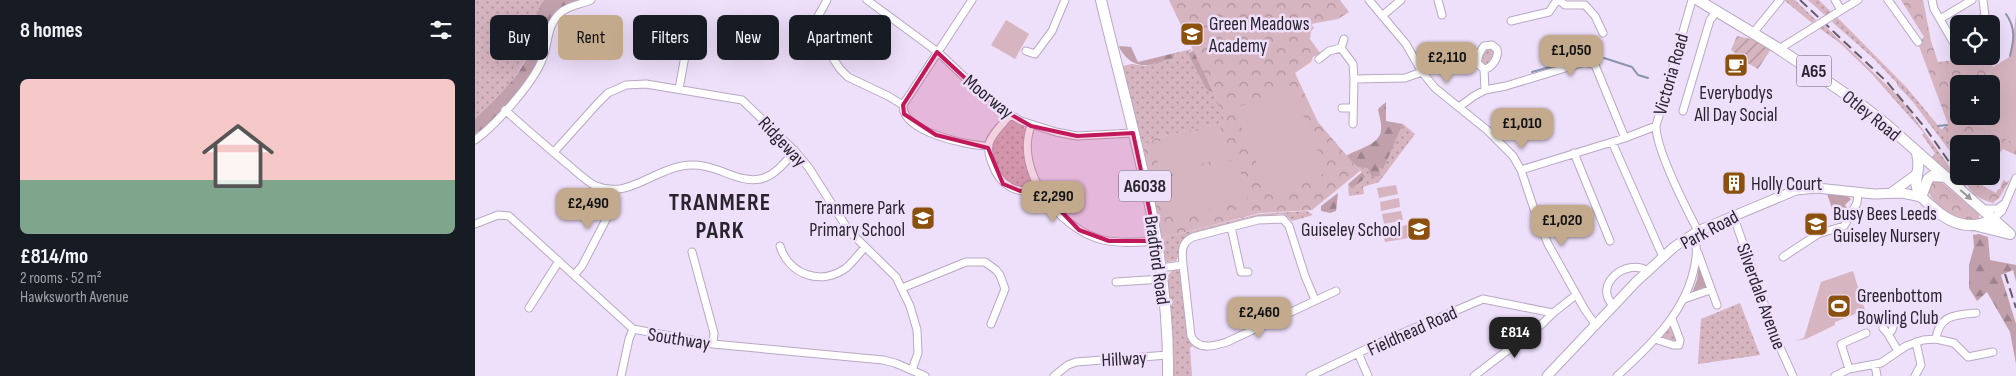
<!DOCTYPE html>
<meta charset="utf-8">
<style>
:root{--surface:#171b24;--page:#20242c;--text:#f1f3f6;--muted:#9ea1a6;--accent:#c3aa8d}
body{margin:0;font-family:"Sofia Sans Condensed",sans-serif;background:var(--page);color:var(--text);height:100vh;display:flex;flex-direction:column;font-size:19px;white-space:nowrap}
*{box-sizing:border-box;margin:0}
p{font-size:16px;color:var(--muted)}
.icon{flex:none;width:28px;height:28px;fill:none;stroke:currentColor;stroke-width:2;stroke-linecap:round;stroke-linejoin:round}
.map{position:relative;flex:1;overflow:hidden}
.sheet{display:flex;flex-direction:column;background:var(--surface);width:475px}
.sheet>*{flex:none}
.banner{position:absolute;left:15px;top:15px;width:475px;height:45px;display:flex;gap:10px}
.tools{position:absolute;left:1475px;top:15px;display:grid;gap:10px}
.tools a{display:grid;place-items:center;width:50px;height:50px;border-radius:8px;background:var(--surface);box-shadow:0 5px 20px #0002;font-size:25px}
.price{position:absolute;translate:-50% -42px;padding:0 11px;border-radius:10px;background:var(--accent);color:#111;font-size:16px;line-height:32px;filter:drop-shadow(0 1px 2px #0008)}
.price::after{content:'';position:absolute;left:50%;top:30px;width:15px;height:11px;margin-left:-8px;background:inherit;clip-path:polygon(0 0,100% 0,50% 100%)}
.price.current{background:#222;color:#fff}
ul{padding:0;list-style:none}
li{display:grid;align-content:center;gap:10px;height:265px;padding:0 20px}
li span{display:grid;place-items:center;height:155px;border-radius:8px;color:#555}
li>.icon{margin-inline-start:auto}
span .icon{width:90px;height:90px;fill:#fffc;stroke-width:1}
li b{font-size:21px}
h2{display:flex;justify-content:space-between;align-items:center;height:60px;padding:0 20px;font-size:21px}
.chip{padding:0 18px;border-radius:8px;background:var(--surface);box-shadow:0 5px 20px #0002;font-size:18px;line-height:45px}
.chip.current{background:var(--accent);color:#111}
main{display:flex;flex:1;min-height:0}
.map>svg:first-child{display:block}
</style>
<main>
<section class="sheet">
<h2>8 homes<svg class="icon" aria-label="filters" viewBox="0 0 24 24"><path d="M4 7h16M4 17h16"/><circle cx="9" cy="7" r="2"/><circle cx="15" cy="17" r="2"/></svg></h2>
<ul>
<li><span style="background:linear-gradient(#f6c9c9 65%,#7fa58c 0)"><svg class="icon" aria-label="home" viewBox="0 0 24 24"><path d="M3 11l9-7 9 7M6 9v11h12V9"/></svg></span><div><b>£814/mo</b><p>2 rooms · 52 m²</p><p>Hawksworth Avenue</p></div></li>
</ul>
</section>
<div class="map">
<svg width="1541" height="376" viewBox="0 0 1541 376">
<defs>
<pattern id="grass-dots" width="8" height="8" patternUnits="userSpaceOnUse" patternTransform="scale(1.25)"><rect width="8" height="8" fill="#d6b4c0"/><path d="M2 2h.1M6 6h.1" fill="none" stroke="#ae929c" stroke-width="1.8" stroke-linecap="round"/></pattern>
<pattern id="forest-firs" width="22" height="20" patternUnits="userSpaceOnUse" patternTransform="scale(1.25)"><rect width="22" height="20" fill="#c19fab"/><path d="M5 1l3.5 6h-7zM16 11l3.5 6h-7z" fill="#9d818c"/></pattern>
<pattern id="park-crowns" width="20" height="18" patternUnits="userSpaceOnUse" patternTransform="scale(1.25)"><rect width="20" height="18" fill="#d6b4c0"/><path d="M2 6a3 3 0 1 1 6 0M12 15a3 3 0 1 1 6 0" fill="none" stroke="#ae929c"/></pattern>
<pattern id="garden-furrows" width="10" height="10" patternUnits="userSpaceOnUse" patternTransform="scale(1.25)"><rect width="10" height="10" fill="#d6b4c0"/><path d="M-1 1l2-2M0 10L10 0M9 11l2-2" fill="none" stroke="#ae929c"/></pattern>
</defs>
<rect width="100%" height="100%" fill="#eedffa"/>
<path fill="url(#grass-dots)" d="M0,0H69L58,29L54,55L34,85L0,119Z
M1309,0H1320L1341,20L1337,23Z
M1333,0H1344L1356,12L1351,16Z
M1362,17L1432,88L1476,141L1484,151V166L1483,162L1438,102L1422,85V83L1397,57L1357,22Z
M1350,26L1424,97L1485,181L1490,178V176H1501L1502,178L1498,179L1502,198L1492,185L1490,187L1457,157L1460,153L1447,135L1449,133L1396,73L1365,43L1344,28Z
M1012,48H1015L1019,52V58L1012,67L1005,63L1006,56Z
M717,49L713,54L731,89L739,93L751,122L681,138L668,146L648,66L657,64L670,66L698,58L700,53Z
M538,120L547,124L551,130L549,143L560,184L556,188L538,187L525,177L516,152L517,142L533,122Z
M928,124L940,134L904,182L888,187L889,194L874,196L873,184L877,189L891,177L882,167L908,168Z
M832,211L838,215L817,221L810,215L804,214L717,234C704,241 707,250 701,261L692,262L690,259L687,238L784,214Z
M698,270H703L706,274L714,337L713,338L718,345L715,348L717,376H698L692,276Z
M1265,303L1285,355L1223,364L1226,319Z
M1197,325L1202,340L1201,343L1186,338Z"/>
<path fill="url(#forest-firs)" d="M69,0H106C59,16 78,35 60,68C48,91 21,119 0,134V119C19,100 41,81 53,56C62,38 56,18 69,0Z
M727,44L739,93L731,89L713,54Z
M644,46L656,47L663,62L700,53L698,58C680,63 665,72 650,56C647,52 645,50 644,46Z
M911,102V121L928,124L908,169L904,168L905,176L897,177L893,168L882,167L871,156C882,149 905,145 906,130C907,123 904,116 903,109Z
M887,172L891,177L877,189L873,184Z
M863,193L861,211L855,213L846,211V206Z
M1352,194L1372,196L1376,199L1370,205L1372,208L1365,222L1361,219Z
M1504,234L1513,237L1515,260L1541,265V281L1538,270L1526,275L1541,324V364L1535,332L1512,292L1502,301L1494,288V265L1499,247L1498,235Z
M1224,264L1232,286L1230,289L1217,293L1222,280Z"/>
<path fill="url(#park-crowns)" d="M694,0H865L874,12L863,19L836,24L839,28L836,31L835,39L845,53L838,57L836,62L820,73L843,122L885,171L837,210L785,213L687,238L668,146L681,138L750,122C734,80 713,41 694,0Z
M1426,0H1448L1456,41L1463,62L1515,56L1518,67L1508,84H1484V116H1502L1499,122L1541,144V155L1528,149L1525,153L1520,151L1516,159V144H1484V151L1466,130L1473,124L1444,46L1446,44L1445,41L1449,37Z
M1501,176H1508L1506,180L1510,182L1508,186L1521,193L1523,189H1525L1528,180L1532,182L1535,180L1524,198L1518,203C1505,199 1498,195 1492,185L1490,187L1485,182L1502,178Z
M1464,180L1504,214V220L1496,223C1480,217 1460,208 1453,191L1455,182Z"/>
<path fill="url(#garden-furrows)" d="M1262,36L1281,40L1296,49L1283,69L1271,62H1268L1269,59L1256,50Z"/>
<path fill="#d6b4c0" d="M1541,14V144L1499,122L1502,116H1516V84H1508L1518,67L1536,56Z
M531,20L554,34L540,59L516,45Z
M815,85L852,172L795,195L759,109Z
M745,125L753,157L686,175L677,143Z
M762,159L773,199L700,219L689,178Z
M921,185L923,194L904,198L902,188Z
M924,198L925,207L906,211L905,202Z
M926,211L928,220L909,224L907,214Z
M932,225L934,238L910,242L907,230Z
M1378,271L1390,310L1360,322V325L1331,339L1320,341L1329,338L1346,282Z"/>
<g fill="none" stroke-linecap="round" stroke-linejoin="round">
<path stroke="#8894b0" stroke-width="2" d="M1531,14C1541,28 1539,40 1535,56
M1129,58L1157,67L1163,75L1173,78
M1057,72L1107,58
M1463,126L1472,125"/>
<g stroke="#b8a9c3" stroke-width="9">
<path id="street" d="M352,0L341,20V28L344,37L365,69L373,77L413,96L428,105C427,132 493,146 514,146
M392,0L464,53L518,104L546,121L581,132L602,136L658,133
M894,0L931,44L947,72L960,88L1012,130L1038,156L1046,170L1062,218L1073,244L1110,310L1120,324
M963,0L967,15
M1084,0L1090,5H1110L1120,16L1128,33
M1217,0L1181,126C1181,149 1211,208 1223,231
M1360,0L1366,10
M1413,0L1443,42
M1457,0L1459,9L1484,52
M1508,0L1511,24
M1360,14L1383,0
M907,16L926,0
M1465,19L1497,0
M1036,21L1074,12L1082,0
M1278,33L1305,0
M866,48L869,39
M1304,49L1341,26
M551,51L560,54L577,31L590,0
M844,59L854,51L866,48L878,64L879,79
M1009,69C1017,68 1024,58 1022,49L1017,45L1009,46L1004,54L1002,63L1009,69L1010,90
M204,89L212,45
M428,105L497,0
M984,107L999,96L1010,90L1031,86L1110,62L1120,65L1150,138
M867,108H878
M30,110C50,128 70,145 91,163C100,170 110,181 121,186C152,199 177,171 207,166C239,160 260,184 285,179C300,176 310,162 320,151
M1208,111L1235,20L1242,11
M535,115C529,123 516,134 514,144C512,150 515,157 517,163C524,185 543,197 565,188
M878,124L879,79L930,78L947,72
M556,126C539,171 584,229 628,240C645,244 664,242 681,241
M0,140C20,126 58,83 67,60C74,44 71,27 84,14C93,5 105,5 116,0
M1137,142L1188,257
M79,152L123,103L133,93L151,85L171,84L267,100L320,151L334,168L374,231L421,277L435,306L442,330L443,353L437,370
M1099,153L1135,241
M1046,170L1150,138L1181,126
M1508,209H1522L1529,204
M1258,215L1303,343L1318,376
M1518,219L1527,211L1541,178
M0,224L23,215L34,216L158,329L238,344L408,360L420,363L450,376
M756,227L766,272H773
M305,246C314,275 346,286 371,268C378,262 384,254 390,247
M217,252L239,333L238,344
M1223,253L1242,305
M1308,257L1343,234L1369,226L1382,203L1383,193
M708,265C707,253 705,243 718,237L783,220L808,219L814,226L830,276L840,300
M685,268L708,265L716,336C723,351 739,346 752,342L861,291
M99,275L107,266L138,206L140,191
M641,282L687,279
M427,288L491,262H510L521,270L525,275L530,289L516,324
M1209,299L1235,290
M1138,305C1118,286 1150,257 1173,271
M54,308L84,261
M1419,324L1417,330L1413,334L1423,351
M1408,328L1413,334
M1180,339L1198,345H1204L1205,340L1197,319
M1461,339C1464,315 1480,315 1501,313
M883,353L893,376
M1400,365L1402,376
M1374,369L1366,344L1391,333
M146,376L154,339L158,329
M579,376L593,365L601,362L693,355
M835,376L902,344L1008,299L1078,313L1101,295
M999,376L1067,324L1078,313
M1142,376C1176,345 1212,311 1220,264C1222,254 1223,243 1217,234
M1360,376L1374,369L1406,363L1431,346L1448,340L1461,339L1479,343L1493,357L1518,352
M1440,376L1446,365L1441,342"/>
</g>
<g stroke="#b8a9c3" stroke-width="11">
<path id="secondary" d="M1416,193L1442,174
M1072,376L1161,282L1199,247L1223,231L1321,190L1342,188L1399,194L1427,193L1447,197"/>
</g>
<g stroke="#b8a9c3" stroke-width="12">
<path id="primary" d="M626,0C655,123 695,248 693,376
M1223,0L1301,47L1384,103L1412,125L1535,234
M1442,153C1443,158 1444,164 1443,169C1442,175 1440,181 1442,188C1444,195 1450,201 1456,206C1474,223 1495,232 1518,219
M1446,197L1453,179L1457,176L1471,177
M1503,226L1535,234"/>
</g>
<use href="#street" stroke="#fff" stroke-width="7"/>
<use href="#secondary" stroke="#fff" stroke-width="9"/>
<use href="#primary" stroke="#fff" stroke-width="10"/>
<path stroke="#645b6b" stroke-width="2" stroke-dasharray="10 5" stroke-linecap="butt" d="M1325,0L1412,82L1451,129L1484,176
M1530,274L1541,308"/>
<g stroke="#b8a9c3" stroke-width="9" stroke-linecap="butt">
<path id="street-bridge" d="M1341,26L1360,14"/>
</g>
<use href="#street-bridge" stroke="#fff" stroke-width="7"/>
</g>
<defs><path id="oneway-solid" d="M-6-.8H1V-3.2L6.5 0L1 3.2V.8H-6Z" transform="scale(1.25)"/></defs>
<use fill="#9f9ca1" href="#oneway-solid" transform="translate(1491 195) rotate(41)"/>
<path fill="#c2185b" fill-opacity="0.2" stroke="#c2185b" stroke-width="4" stroke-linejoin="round" d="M462,52L518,104L556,126L602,136L658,133L681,241H634L604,230L565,189L545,191L528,184L513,148L461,135L429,114L428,105Z"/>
<defs>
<g id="school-square" transform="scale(1.25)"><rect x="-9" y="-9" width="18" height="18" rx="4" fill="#8b500d" stroke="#eedffa"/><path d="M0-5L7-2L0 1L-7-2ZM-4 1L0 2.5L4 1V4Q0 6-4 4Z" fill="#fff"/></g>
<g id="cafe-square" transform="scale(1.25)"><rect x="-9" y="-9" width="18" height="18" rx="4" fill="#8b500d" stroke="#eedffa"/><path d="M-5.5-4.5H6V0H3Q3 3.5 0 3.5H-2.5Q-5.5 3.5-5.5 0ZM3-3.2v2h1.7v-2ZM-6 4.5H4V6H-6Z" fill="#fff"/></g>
<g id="building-square" transform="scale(1.25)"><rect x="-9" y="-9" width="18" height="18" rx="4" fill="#8b500d" stroke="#eedffa"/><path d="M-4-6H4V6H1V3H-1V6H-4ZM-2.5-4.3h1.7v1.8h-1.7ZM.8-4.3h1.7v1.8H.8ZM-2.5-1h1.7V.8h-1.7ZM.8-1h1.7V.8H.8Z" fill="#fff"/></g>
<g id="stadium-square" transform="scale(1.25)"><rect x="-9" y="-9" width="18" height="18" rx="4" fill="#8b500d" stroke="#eedffa"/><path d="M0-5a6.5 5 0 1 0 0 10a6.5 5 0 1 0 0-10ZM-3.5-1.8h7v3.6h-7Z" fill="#fff"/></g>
</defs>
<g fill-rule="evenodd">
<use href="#school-square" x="717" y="34"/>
<use href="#cafe-square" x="1261" y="65"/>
<use href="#building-square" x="1259" y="183"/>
<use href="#school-square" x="448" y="218"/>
<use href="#school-square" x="1341" y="224"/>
<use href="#school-square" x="944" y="229"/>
<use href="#stadium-square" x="1364" y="306"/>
</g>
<g text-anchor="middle" stroke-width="5" stroke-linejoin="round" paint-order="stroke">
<g fill="#eedffa" stroke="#655c6c" stroke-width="1">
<rect x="1321.5" y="55.5" width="35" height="31" rx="4"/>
<rect x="644" y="170.5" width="52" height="31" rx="4"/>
</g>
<g font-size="18" font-weight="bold" fill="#2a242f">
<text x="1339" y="77">A65</text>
<text x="670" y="192">A6038</text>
</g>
<g font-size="19" fill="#2a242f" stroke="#eedffa" text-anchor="start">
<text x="734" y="30">Green Meadows<tspan x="734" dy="22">Academy</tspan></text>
<text x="1261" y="99" text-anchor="middle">Everybodys<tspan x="1261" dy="22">All Day Social</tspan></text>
<text x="1276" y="190">Holly Court</text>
<text x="430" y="214" text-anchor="end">Tranmere Park<tspan x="430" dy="22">Primary School</tspan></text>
<text x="1358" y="220">Busy Bees Leeds<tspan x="1358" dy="22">Guiseley Nursery</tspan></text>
<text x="926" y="236" text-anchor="end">Guiseley School</text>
<text x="1382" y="302">Greenbottom<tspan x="1382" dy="22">Bowling Club</tspan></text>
</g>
<g font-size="19" fill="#2a242f" stroke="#eedffa">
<text transform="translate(1195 74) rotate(-74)" y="7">Victoria Road</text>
<text transform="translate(514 96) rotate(39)" y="7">Moorway</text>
<text transform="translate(1397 115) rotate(39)" y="7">Otley Road</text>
<text transform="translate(308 141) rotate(47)" y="7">Ridgeway</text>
<text transform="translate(1234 229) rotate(-28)" y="7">Park Road</text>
<text transform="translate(683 260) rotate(82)" y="7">Bradford Road</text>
<text transform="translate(1287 296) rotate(70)" y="7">Silverdale Avenue</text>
<text transform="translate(937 330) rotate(-24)" y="7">Fieldhead Road</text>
<text transform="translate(204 338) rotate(9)" y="7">Southway</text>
<text transform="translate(649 358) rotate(-3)" y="7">Hillway</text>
</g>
<g font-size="24" font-weight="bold" letter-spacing="1" fill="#2a242f" stroke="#eedffa">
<text x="245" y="210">TRANMERE<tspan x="245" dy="28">PARK</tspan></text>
</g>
</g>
</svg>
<div class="tools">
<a><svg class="icon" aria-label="locate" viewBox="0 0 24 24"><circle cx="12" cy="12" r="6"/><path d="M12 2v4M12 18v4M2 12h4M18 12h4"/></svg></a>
<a>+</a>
<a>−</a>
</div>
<b class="price" style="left:1096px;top:77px">£1,050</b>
<b class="price" style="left:972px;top:84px">£2,110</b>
<b class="price" style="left:1047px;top:150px">£1,010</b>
<b class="price" style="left:578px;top:223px">£2,290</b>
<b class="price" style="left:113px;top:230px">£2,490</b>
<b class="price" style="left:1087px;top:247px">£1,020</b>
<b class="price" style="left:784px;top:339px">£2,460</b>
<b class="price current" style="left:1040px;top:359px">£814</b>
<div class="banner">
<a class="chip">Buy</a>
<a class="chip current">Rent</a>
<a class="chip">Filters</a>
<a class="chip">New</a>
<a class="chip">Apartment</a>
</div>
</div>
</main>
